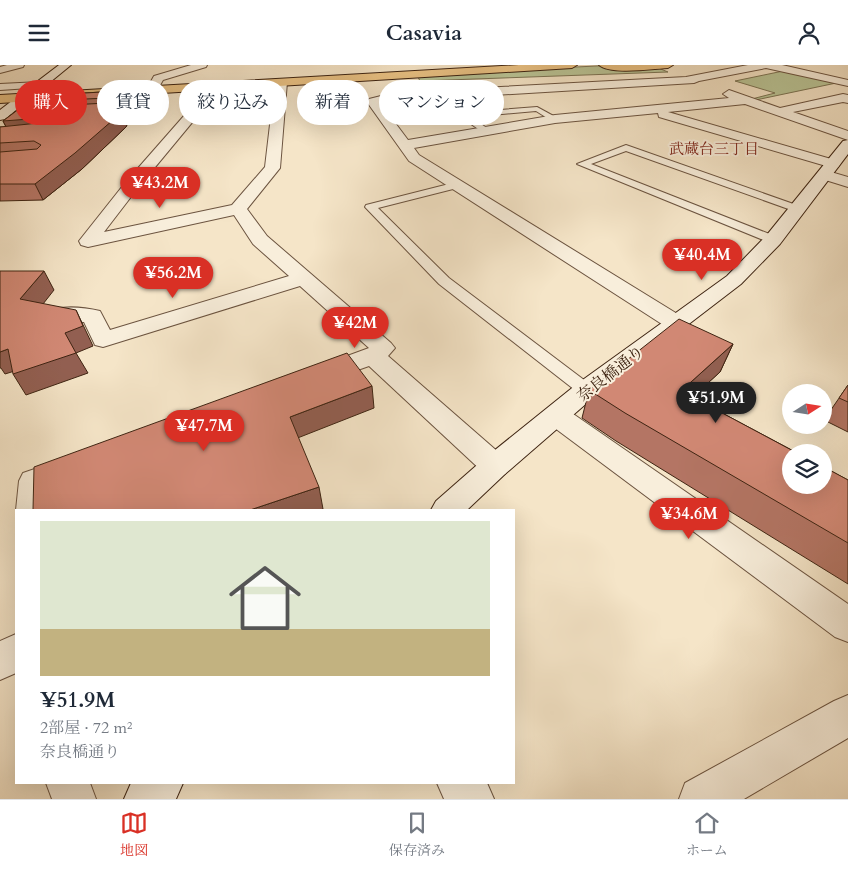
<!DOCTYPE html>
<html lang="ja">
<meta charset="utf-8">
<style>
:root{--surface:#fff;--page:#f6f6f7;--text:#1f2937;--muted:#747a83;--line:#e0e1e3;--accent:#d93025}
body{margin:0;font-family:Cardo,"Noto Serif JP",serif;background:var(--page);color:var(--text);height:100vh;display:flex;flex-direction:column;font-size:19px;white-space:nowrap}
*{box-sizing:border-box;margin:0}
p{font-size:16px;color:var(--muted)}
.icon{flex:none;width:28px;height:28px;fill:none;stroke:currentColor;stroke-width:2;stroke-linecap:round;stroke-linejoin:round}
.map{position:relative;flex:1;overflow:hidden}
.drawer{position:absolute;left:15px;top:444px;width:500px;height:275px;display:flex;flex-direction:column;background:var(--surface);border-radius:0px;box-shadow:0 5px 20px #0002}
.drawer>*{flex:none}
.banner{position:absolute;left:15px;top:15px;width:500px;height:45px;display:flex;gap:10px}
.needle{width:32px;rotate:78deg}
.tools{position:absolute;left:782px;top:319px;display:grid;gap:10px}
.tools a{display:grid;place-items:center;width:50px;height:50px;border-radius:50%;background:var(--surface);box-shadow:0 5px 20px #0002;font-size:25px}
.price{position:absolute;translate:-50% -42px;padding:0 11px;border-radius:18px;background:var(--accent);color:#fff;font-size:16px;line-height:32px;filter:drop-shadow(0 1px 2px #0008)}
.price::after{content:'';position:absolute;left:50%;top:30px;width:15px;height:11px;margin-left:-8px;background:inherit;clip-path:polygon(0 0,100% 0,50% 100%)}
.price.active{background:#222;color:#fff}
ul{padding:0;list-style:none}
li{display:grid;align-content:center;gap:10px;height:265px;padding:0 25px}
li+li{border-top:1px solid var(--line)}
li span{display:grid;place-items:center;height:155px;border-radius:0px;color:#555}
li>.icon{margin-inline-start:auto}
span .icon{width:90px;height:90px;fill:#fffc;stroke-width:1}
li b{font-size:21px}
.chip{padding:0 18px;border-radius:22px;background:var(--surface);box-shadow:0 5px 20px #0002;font-size:18px;line-height:45px}
.chip.active{background:var(--accent);color:#fff}
header{display:flex;justify-content:space-between;align-items:center;height:65px;padding:0 25px;background:var(--surface);font-size:22px;font-weight:600}
.tabs{display:flex;justify-content:space-around;align-items:center;height:70px;border-top:1px solid var(--line);background:var(--surface);font-size:14px;color:var(--muted)}
.tabs a{display:grid;justify-items:center;gap:2px}
.tabs .active{color:var(--accent)}
.map>svg:first-child{display:block}
</style>
<header><svg class="icon" aria-label="menu" viewBox="0 0 24 24"><path d="M4 6h16M4 12h16M4 18h16"/></svg>Casavia<svg class="icon" aria-label="person" viewBox="0 0 24 24"><circle cx="12" cy="8" r="4"/><path d="M4 21q1-7 8-7t8 7"/></svg></header>
<div class="map">
<svg width="848" height="734" viewBox="0 0 848 734">
<rect width="100%" height="100%" fill="#f5e5c8"/>
<filter id="stains"><feTurbulence type="fractalNoise" baseFrequency=".004" numOctaves="4"/><feColorMatrix values="0 0 0 0 .2 0 0 0 0 .09 0 0 0 0 .02 0 0 0 .5 -.17"/></filter>
<radialGradient id="worn" r=".72"><stop offset=".6" stop-color="#630" stop-opacity="0"/><stop offset="1" stop-color="#630" stop-opacity=".3"/></radialGradient>
<path fill="#bac597" stroke="#7c7454" d="M616,0H651L668,7L420,16L417,10Z
M788,5L841,17L751,36L748,35L775,28L735,16Z"/>
<g fill="none" stroke-linecap="round" stroke-linejoin="round">
<g stroke="#6c5440" stroke-width="2">
<path id="lane" d="M148,23L155,25L143,47C132,50 112,56 103,49L107,47L137,43Z
M537,42L559,54L552,56L536,46L470,52L487,63L488,65L484,68L458,50L462,48Z
M626,80L802,142L803,144L802,146H794L626,86L591,99L777,172L779,175L777,178L773,179L577,99Z
M457,117L461,118V122L378,143L449,213L592,321L594,325L592,329L586,330L580,329L439,219L365,142L366,140Z"/>
</g>
<g stroke="#6c5440" stroke-width="2">
<path id="street" d="M7,0H24L23,2L0,8V2Z
M191,0H207L206,2L163,15L159,22L155,23L149,20L154,11Z
M748,0H782L848,15V21L766,3L699,16L694,18L427,34L381,39L408,75L555,50L729,33L723,29L729,25L780,43L843,29L848,30V38L843,37L793,47L848,66V75L745,39L668,47L838,96L840,99L838,102L833,103L659,52L658,48L555,58L414,83L419,90L684,253L687,258L684,263L676,265L668,263L409,96L367,37L369,34L385,30L427,26L686,12Z
M281,14L287,17L280,103L247,144L267,171L391,278L395,283L388,291L505,393L510,401L505,409L495,412L485,409L369,301L318,319L309,317L306,311L309,305L369,283L300,221L103,282L95,280L84,257L48,255L45,250L48,245C64,241 84,242 100,246L110,265L289,211L253,179L234,150L88,182L81,180L79,176L125,118L204,28L208,20L212,19L218,22L214,31L137,124L104,167L232,140L265,102L275,17Z
M40,17L44,18L46,20L44,22L0,25V19Z
M824,105L848,112V122L819,113L816,110L819,107Z
M557,342L566,344L848,539V577L835,572L548,358L544,351L548,344Z
M55,397L65,400L70,408L65,416L49,423L48,445H16L19,416L23,408Z
M16,569V608L0,615V576Z
M848,630V673L744,734H679L685,718L834,636Z
M46,718H90L96,734H52Z
M437,718H487L494,734H444Z"/>
</g>
<g stroke="#3e2412" stroke-width="2">
<path id="secondary" d="M59,0H71L5,54L0,55V45Z
M848,75V89L780,179L741,219L595,331L505,409L467,445H431L436,436L485,393L577,319L727,211L766,171L843,76Z
M131,718H183L176,734H124Z"/>
</g>
<g stroke="#3e2412" stroke-width="2">
<path id="primary" d="M519,0H577L572,3L0,38V30Z
M599,0H673L668,3C652,4 610,10 599,0Z"/>
</g>
<use href="#lane" fill="#f8eedb" fill-rule="evenodd"/>
<use href="#street" fill="#f8eedb" fill-rule="evenodd"/>
<use href="#secondary" fill="#f8eedb" fill-rule="evenodd"/>
<use href="#primary" fill="#eac284" fill-rule="evenodd"/>
</g>
<path fill="#b47564" stroke="#3e2412" d="M134,25L138,36L133,43H128L131,51L126,62L82,104L43,135L0,136V62H6L3,56L36,31Z
M733,279L720,307L692,332L848,415V519L616,376L582,353L589,325Z
M848,320V367L824,355Z"/>
<path fill="#925f51" stroke="#3e2412" d="M134,25L138,36L133,43L129,32Z
M64,35L69,46L48,64L9,67L3,56Z
M126,37L131,51L126,62L82,104L43,135L35,119Z
M44,206L54,225L32,253L20,234Z
M76,245L93,281L76,288L88,308L26,330L13,309L65,268Z
M733,279L720,307L669,354L681,326Z
M8,284L21,304L5,309L1,303H0V287Z
M372,321L374,343L295,374L290,352Z
M319,422L323,444L320,445H250Z"/>
<path fill="#d18874" stroke="#3e2412" d="M134,25L129,32L64,35L49,50L43,53L3,56L36,31Z
M126,37L121,48L75,88L35,119H0V87L37,84L41,80L34,76L0,78V62L48,57L56,54L69,40Z
M0,206H44L20,234L76,245L83,261L65,268L76,288L13,309L8,284L0,287Z
M679,254L733,279L681,326L797,388H791V420H824V402L848,415V478L625,348L589,325Z
M347,288L372,321L290,352L319,422L250,445H33L34,402Z
M848,320V337L839,333Z"/>
<g text-anchor="middle" stroke-width="4" stroke-linejoin="round" paint-order="stroke">
<g font-size="15" fill="#7a1f14" stroke="#f8eedb">
<text x="714" y="89">武蔵台三丁目</text>
</g>
<g font-size="16" fill="#3e2412" stroke="#f8eedb">
<text transform="translate(610 308) rotate(-38)" y="6">奈良橋通り</text>
</g>
</g>
<rect width="100%" height="100%" filter="url(#stains)"/>
<rect width="100%" height="100%" fill="url(#worn)"/>
</svg>
<div class="tools">
<a><svg class="needle" viewBox="-14 -14 28 28"><path d="M0-13l5 13h-10z" fill="#e53935"/><path d="M0 13l5-13h-10z" fill="#747a83"/></svg></a>
<a><svg class="icon" aria-label="layers" viewBox="0 0 24 24"><path d="M12 4l9 5-9 5-9-5zM3 14l9 5 9-5"/></svg></a>
</div>
<b class="price" style="left:160px;top:144px">¥43.2M</b>
<b class="price" style="left:702px;top:216px">¥40.4M</b>
<b class="price" style="left:173px;top:234px">¥56.2M</b>
<b class="price" style="left:355px;top:284px">¥42M</b>
<b class="price active" style="left:716px;top:359px">¥51.9M</b>
<b class="price" style="left:204px;top:387px">¥47.7M</b>
<b class="price" style="left:689px;top:475px">¥34.6M</b>
<div class="banner">
<a class="chip active">購入</a>
<a class="chip">賃貸</a>
<a class="chip">絞り込み</a>
<a class="chip">新着</a>
<a class="chip">マンション</a>
</div>
<section class="drawer">
<ul>
<li><span style="background:linear-gradient(#dfe7d0 70%,#c2b280 0)"><svg class="icon" aria-label="home" viewBox="0 0 24 24"><path d="M3 11l9-7 9 7M6 9v11h12V9"/></svg></span><div><b>¥51.9M</b><p>2部屋 · 72 m²</p><p>奈良橋通り</p></div></li>
</ul>
</section>
</div>
<nav class="tabs">
<a class="active"><svg class="icon" aria-label="map" viewBox="0 0 24 24"><path d="M3 6l6-2 6 2 6-2v14l-6 2-6-2-6 2zM9 4v14M15 6v14"/></svg>地図</a>
<a><svg class="icon" aria-label="saved" viewBox="0 0 24 24"><path d="M7 4h10v16l-5-4-5 4z"/></svg>保存済み</a>
<a><svg class="icon" aria-label="home" viewBox="0 0 24 24"><path d="M3 11l9-7 9 7M6 9v11h12V9"/></svg>ホーム</a>
</nav>
